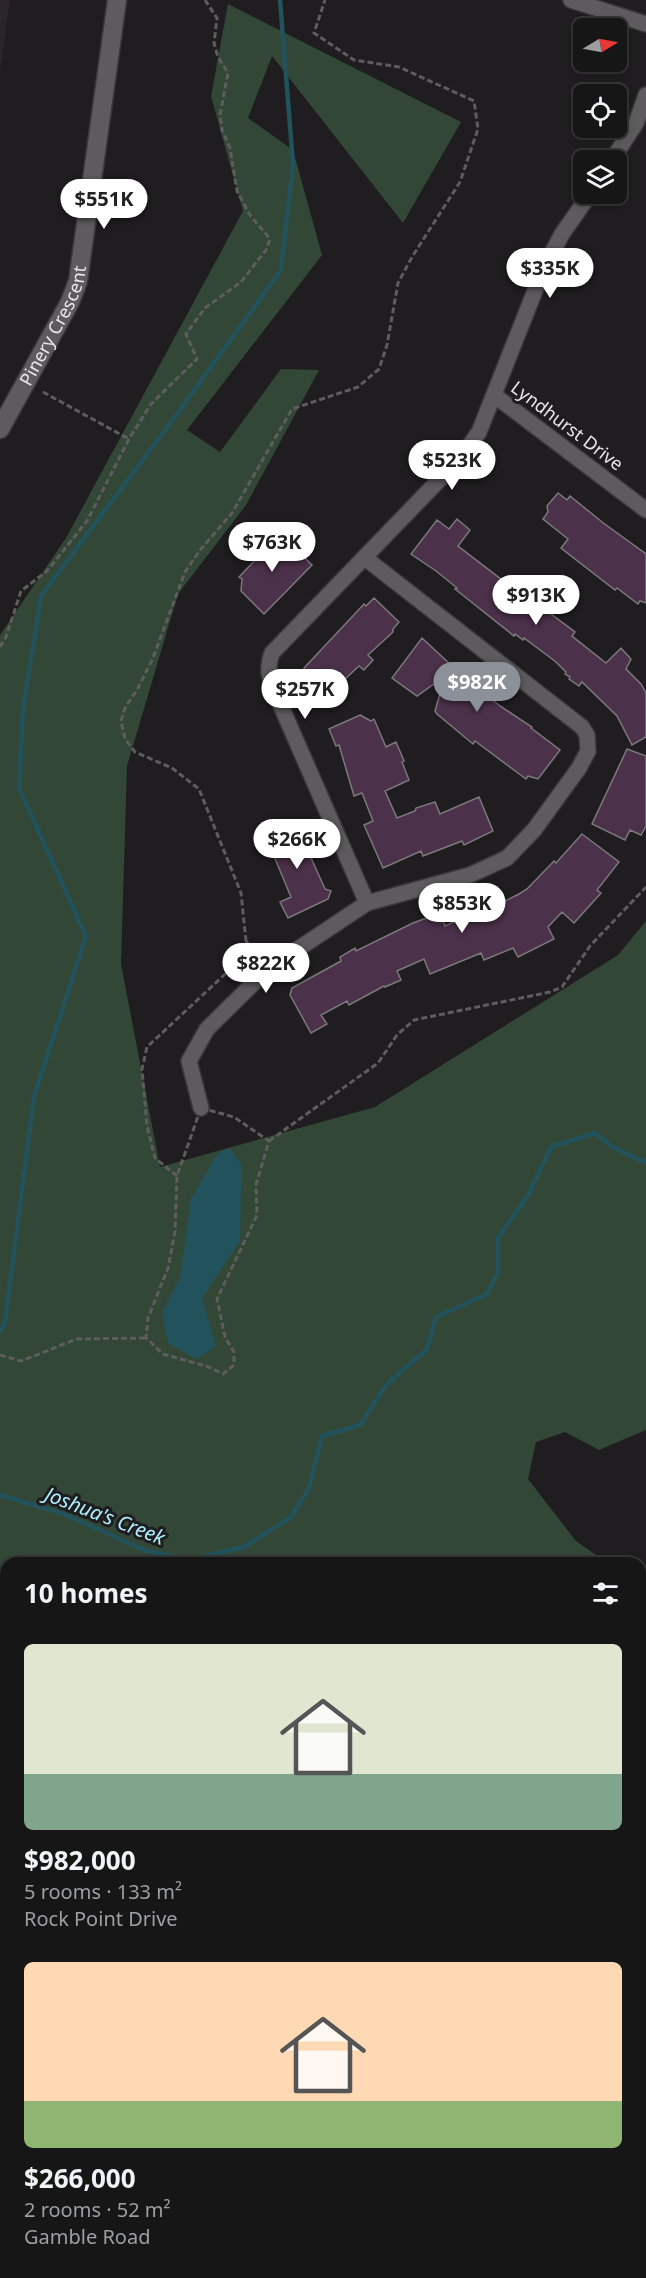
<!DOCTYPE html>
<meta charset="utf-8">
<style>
:root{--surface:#171617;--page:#201f20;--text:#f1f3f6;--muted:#9e9fa1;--line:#363536;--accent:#8c9099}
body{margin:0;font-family:"Noto Sans",sans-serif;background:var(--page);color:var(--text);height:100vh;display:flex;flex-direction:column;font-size:22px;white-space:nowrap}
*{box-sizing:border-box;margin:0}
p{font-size:20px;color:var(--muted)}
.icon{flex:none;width:33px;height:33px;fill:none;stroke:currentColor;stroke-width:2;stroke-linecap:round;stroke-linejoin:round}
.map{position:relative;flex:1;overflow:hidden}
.details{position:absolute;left:0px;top:1557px;width:646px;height:722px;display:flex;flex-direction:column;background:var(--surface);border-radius:18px 18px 0 0;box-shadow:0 3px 9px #0003,0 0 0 2px var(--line)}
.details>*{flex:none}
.needle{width:39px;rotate:80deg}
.tools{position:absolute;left:573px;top:18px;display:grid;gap:12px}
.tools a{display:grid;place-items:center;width:54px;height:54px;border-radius:9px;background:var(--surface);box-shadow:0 3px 9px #0003,0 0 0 2px var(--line);font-size:30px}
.price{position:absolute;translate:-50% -51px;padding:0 14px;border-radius:21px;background:#fff;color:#222;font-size:20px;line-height:39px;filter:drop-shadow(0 2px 3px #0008)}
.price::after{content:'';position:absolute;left:50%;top:36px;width:18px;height:14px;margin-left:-9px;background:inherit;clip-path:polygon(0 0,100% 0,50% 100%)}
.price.on{background:var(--accent);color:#fff}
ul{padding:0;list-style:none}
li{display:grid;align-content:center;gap:12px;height:318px;padding:0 24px}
li span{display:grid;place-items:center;height:186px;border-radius:9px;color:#555}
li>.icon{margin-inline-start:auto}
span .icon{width:108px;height:108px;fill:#fffc;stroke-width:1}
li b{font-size:26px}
h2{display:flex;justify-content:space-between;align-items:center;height:72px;padding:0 24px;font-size:26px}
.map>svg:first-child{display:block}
</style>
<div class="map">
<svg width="646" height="2278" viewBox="0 0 646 2278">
<rect width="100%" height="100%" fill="#1f1d1f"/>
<path fill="#2b242a" d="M0,0H10L0,73Z
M646,1917V2278H386L390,2272H640V1924Z"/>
<path fill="#324736" d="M228,4L461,122L403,223L272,56L248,118L293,150L322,255L187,430L220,452L281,369L319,370L246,505L178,594L127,766L121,964L160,1167L375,1107L618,955L646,921V1430L599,1450L565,1432L536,1442L528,1479L576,1541L607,1563H6V2166L0,2163V635L66,538L243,211L211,96Z
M641,1587L646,1591V1755L641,1762Z
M151,2273L283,2272V2273L279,2278H149Z"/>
<path fill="#22535d" d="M229,1148L242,1165L240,1241L202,1298L216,1347L196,1359L168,1343L162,1313L180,1277L191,1199L218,1153Z"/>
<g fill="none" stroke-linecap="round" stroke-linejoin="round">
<path stroke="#22535d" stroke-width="4.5" d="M0,1331L5,1322L34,1097L86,936L19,788L23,710L41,596L174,418L281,270L293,164L280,0
M0,1495L64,1514L144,1550L189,1560L244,1547L291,1517L309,1488L322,1436L360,1425L387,1384L427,1349L436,1317L487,1294L498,1273V1238L527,1197L551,1147L595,1133L611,1146L646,1163"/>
</g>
<path fill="#4c314a" stroke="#7b797b" stroke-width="1.5" d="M558,493L567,500L570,496L602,522L646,554V603L640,601L638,604L617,588L615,590L561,548L568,539L543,519L548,512L547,506Z
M457,519L470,530L458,546L519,593L522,588L529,594L532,590L544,599L539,605L575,632L572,636L606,663L621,648L631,659L626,669L641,684L646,693V737L632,745L617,716L582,682L579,686L569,679L570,677L565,674L566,672L556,662L524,638L523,640L515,634L514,636L455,589L457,588L436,571L411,554L437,520L449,529Z
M282,536L312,565L264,614L241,591L242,579L239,577L258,557L251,550L262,539L271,547Z
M374,598L399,622L393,629V632L368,655L373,660L364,670L359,666L329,694L323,688H316L301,673L305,667L364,604L366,606Z
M422,638L465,678L500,706L532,727L531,728L560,750L538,779L528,776L526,779L475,741L473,744L437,714L435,711L445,676L417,696L392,678Z
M360,715L371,721L374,719L386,747L396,742L404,761L402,762L409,780L385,791L397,818L415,811L416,808L435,802L440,814L479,797L493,831L464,845L462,841L423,856L421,851L383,868L364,825L373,821L362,793L354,796L339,745L336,746L329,729Z
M627,749L646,756V826L641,835L630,830L625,840L592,824Z
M302,821L309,837L304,839L312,860L325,889L331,891L328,899L288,918L280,902L291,897L266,837Z
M582,834L619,862L597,890L601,893L574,923L562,912L548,927L554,939L518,957L513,948L484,960L481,953L430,974L424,959L397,971L401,980L385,987L384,986L349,1005L347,1001L321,1015L327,1024L311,1033L290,995L292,988L341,961L340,957L355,948L356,951L413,923L432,916L433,920L441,916L445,926L488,907L489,909L519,894L527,889L554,861L556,863Z"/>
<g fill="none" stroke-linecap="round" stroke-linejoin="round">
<g stroke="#3a383a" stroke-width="10">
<path id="service" d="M510,2272L519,2278
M580,2272L589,2278
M42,2278L43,2272"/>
</g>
<g stroke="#3a383a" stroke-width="18">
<path id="minor" d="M571,0L646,24
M612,160L636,123L646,95
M494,395L646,510
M367,903L281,706C273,687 264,673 272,653L443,476L463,455L479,432L544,268L562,234L590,194
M201,1108L189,1061L207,1029L268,969L367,903L470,875L507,858L534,830L579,768L588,751L587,735L582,727L365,558"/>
</g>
<g stroke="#3a383a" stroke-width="21">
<g id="tertiary">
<path id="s1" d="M0,429L70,302L78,281L117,0"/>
</g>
</g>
<g stroke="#3a383a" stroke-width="21">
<path id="secondary" d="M640,1821L646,1803
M640,1840L646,1836
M327,2278L331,2272"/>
</g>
<path stroke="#5e5d5e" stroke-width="3" stroke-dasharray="6 3" stroke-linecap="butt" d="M43,392L129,439
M0,647L6,637L21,591L47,571L87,521L129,439L151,404L197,359L186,334L205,308L241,282L266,250L270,239L250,215L237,191L230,148L222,130L220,115L228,73L218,57L214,43L217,18L205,0
M246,941L258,957
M201,1108L234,1117L269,1141L256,1185L257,1215L217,1299L225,1337L234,1352V1365L223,1374L209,1367L163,1354L146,1338L148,1318L168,1268L175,1232L177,1176Z
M269,1141L378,1063L397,1035L414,1020L550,992L562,987L590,946L646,887
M177,1176L155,1158L147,1126L142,1069L147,1047L238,962L246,941L241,893L199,789L172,768L135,752L125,739L121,721L125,708L138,688L153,658L185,572L200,550L232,513L292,409L358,387L379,369L387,345L398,283L412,257L460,182L478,129L474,101L399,67L354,60L314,33L325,0
M0,1355L21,1361L77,1339L146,1338
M0,1596L6,1597
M640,1774L646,1766
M285,2278L289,2272"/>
<use href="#service" stroke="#5d5b5d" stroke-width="8"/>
<use href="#minor" stroke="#5d5b5d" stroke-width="15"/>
<use href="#tertiary" stroke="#5d5b5d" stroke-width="18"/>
<use href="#secondary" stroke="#5d5b5d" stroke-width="18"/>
</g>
<g text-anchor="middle" stroke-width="6" stroke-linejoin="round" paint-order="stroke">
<g font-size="18" fill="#e8e7e8" stroke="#1f1d1f">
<text dy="6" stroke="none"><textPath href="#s1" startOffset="117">Pinery Crescent</textPath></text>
<text transform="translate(567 426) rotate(37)" y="6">Lyndhurst Drive</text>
</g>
<g font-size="20" font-style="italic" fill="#adeffc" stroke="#1f1d1f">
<text transform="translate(105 1516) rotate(21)" y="7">Joshua's Creek</text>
</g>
</g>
</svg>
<div class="tools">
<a><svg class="needle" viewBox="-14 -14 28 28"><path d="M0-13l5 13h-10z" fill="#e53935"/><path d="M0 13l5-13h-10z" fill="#9e9fa1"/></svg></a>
<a><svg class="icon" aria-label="locate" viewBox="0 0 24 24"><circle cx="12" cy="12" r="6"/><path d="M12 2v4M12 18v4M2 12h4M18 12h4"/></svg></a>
<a><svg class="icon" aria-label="layers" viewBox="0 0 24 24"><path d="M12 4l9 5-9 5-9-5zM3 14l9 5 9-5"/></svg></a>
</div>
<b class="price" style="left:104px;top:230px">$551K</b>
<b class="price" style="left:550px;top:299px">$335K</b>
<b class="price" style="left:452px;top:491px">$523K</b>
<b class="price" style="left:272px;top:573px">$763K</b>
<b class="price" style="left:536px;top:626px">$913K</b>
<b class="price on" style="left:477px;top:713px">$982K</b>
<b class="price" style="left:305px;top:720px">$257K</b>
<b class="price" style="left:297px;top:870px">$266K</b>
<b class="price" style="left:462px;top:934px">$853K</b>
<b class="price" style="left:266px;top:994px">$822K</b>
<section class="details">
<h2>10 homes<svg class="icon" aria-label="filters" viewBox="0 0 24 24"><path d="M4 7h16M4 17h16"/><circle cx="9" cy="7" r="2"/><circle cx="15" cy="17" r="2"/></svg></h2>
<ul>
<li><span style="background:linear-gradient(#dfe7d0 70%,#7fa58c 0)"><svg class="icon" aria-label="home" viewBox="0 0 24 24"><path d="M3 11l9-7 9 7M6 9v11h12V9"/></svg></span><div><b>$982,000</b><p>5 rooms · 133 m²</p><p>Rock Point Drive</p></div></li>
<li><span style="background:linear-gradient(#ffd9b3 75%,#8fb573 0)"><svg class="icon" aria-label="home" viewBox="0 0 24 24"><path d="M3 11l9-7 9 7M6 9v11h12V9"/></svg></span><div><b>$266,000</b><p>2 rooms · 52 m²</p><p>Gamble Road</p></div></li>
</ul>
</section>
</div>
